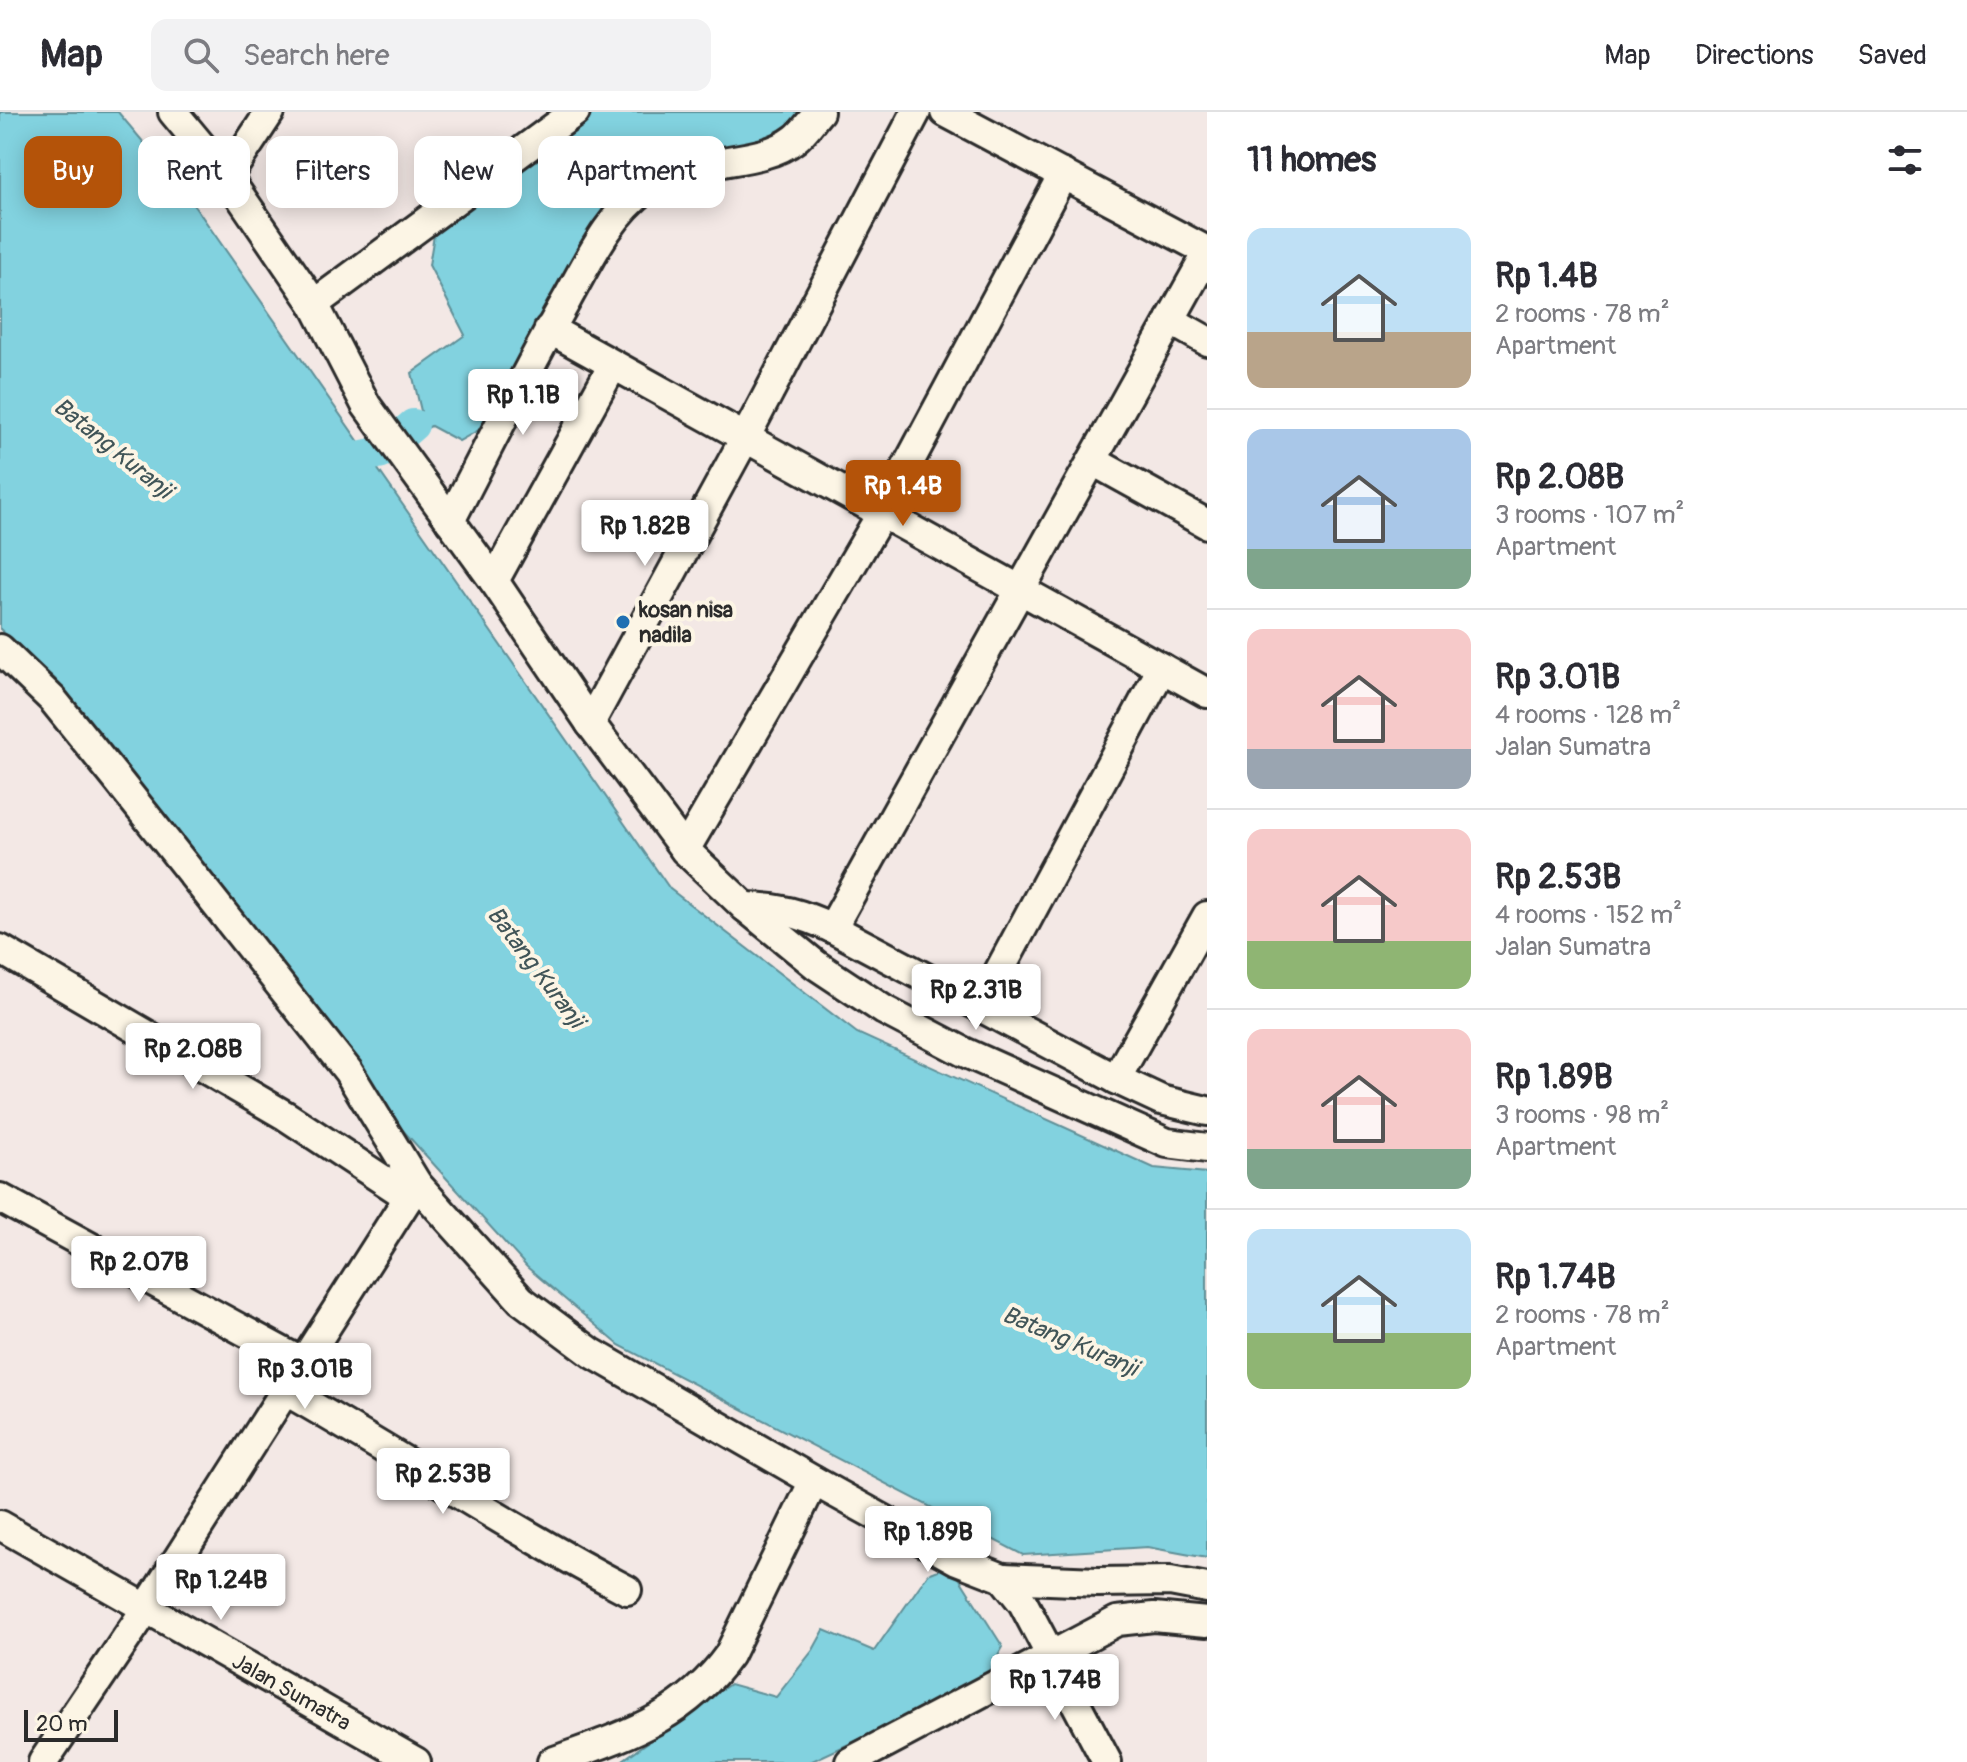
<!DOCTYPE html>
<meta charset="utf-8">
<style>
:root{--surface:#fff;--page:#f2f2f3;--text:#2b2b33;--muted:#7c7c81;--line:#e1e1e2;--accent:#b45309}
body{margin:0;font-family:Pangolin,sans-serif;background:var(--page);color:var(--text);height:100vh;display:flex;flex-direction:column;font-size:30px;white-space:nowrap}
*{box-sizing:border-box;margin:0}
p{font-size:26px;color:var(--muted)}
.icon{flex:none;width:44px;height:44px;fill:none;stroke:currentColor;stroke-width:2;stroke-linecap:round;stroke-linejoin:round}
.map{position:relative;flex:1;overflow:hidden}
.drawer{display:flex;flex-direction:column;background:var(--surface);width:760px}
.drawer>*{flex:none}
.guide{position:absolute;left:24px;top:24px;width:760px;height:72px;display:flex;gap:16px}
.scale{position:absolute;left:24px;bottom:20px;width:94px;box-sizing:border-box;padding-left:8px;border:4px solid #2b2b2b;border-top:0;font-size:22px;line-height:28px;white-space:nowrap;color:#2b2b2b;-webkit-text-stroke:6px #fcf5e5;paint-order:stroke}
.price{position:absolute;translate:-50% -68px;padding:0 18px;border-radius:8px;background:#fff;color:#222;font-size:26px;line-height:52px;filter:drop-shadow(0 2px 4px #0008)}
.price::after{content:'';position:absolute;left:50%;top:48px;width:24px;height:18px;margin-left:-12px;background:inherit;clip-path:polygon(0 0,100% 0,50% 100%)}
.price.on{background:var(--accent);color:#fff}
ul{padding:0;list-style:none}
li{display:flex;align-items:center;gap:24px;height:200px;padding:0 40px}
li+li{border-top:2px solid var(--line)}
li span{display:grid;place-items:center;flex:none;width:224px;height:160px;border-radius:16px;color:#555}
li>.icon{margin-inline-start:auto}
span .icon{width:96px;height:96px;fill:#fffc;stroke-width:1}
li b{font-size:34px}
h2{display:flex;justify-content:space-between;align-items:center;height:96px;padding:0 40px;font-size:34px}
.pill{padding:0 28px;border-radius:16px;background:var(--surface);box-shadow:0 4px 20px #0003;font-size:28px;line-height:72px}
.pill.on{background:var(--accent);color:#fff}
header{display:flex;align-items:center;gap:48px;box-sizing:border-box;height:112px;padding:0 40px;background:var(--surface);border-bottom:2px solid var(--line)}
header strong{font-size:38px}
nav{display:flex;gap:44px;margin-inline-start:auto;font-size:28px}
.search{width:560px;height:72px;background:var(--page);display:flex;align-items:center;gap:20px;box-sizing:border-box;padding:0 28px;border-radius:16px;color:var(--muted);font-size:30px}
main{display:flex;flex:1;min-height:0}
.map>svg:first-child{display:block}
</style>
<header>
<strong>Map</strong>
<div class="search"><svg class="icon" aria-label="search" viewBox="0 0 24 24"><circle cx="10" cy="10" r="6"/><path d="M15 15l6 6"/></svg>Search here</div>
<nav><a>Map</a><a>Directions</a><a>Saved</a></nav>
</header>
<main>
<div class="map">
<svg width="1207" height="1650" viewBox="0 0 1207 1650">
<rect width="100%" height="100%" fill="#f3e8e5"/>
<filter id="ink" filterUnits="userSpaceOnUse"><feTurbulence type="fractalNoise" baseFrequency=".0125" numOctaves="2"/><feDisplacementMap in="SourceGraphic" scale="16" xChannelSelector="R" yChannelSelector="G"/><feConvolveMatrix kernelMatrix="1 2 1 2 8 2 1 2 1" color-interpolation-filters="sRGB"/></filter>
<g filter="url(#ink)">
<path fill="#82d2df" stroke="#5f8f97" stroke-width="2" d="M0,0H118L183,77L670,777L857,921L1154,1056L1207,1061V1446L1147,1435L1023,1443L619,1233L527,1155L351,961L55,567L0,517Z
M592,0H802C770,45 702,39 653,45L609,96L491,311L459,329L431,314L382,340L421,299L412,261L465,223L429,153L435,117Z
M951,1453L1003,1535L983,1570L810,1650H620L730,1572L776,1585L813,1538L824,1518L874,1539L928,1462Z"/>
<g fill="none" stroke-linecap="round" stroke-linejoin="round">
<path stroke="#82d2df" stroke-width="32" d="M327,352L382,340L413,313"/>
<g stroke="#2b2b2b" stroke-width="34">
<g id="minor">
<path d="M173,0L227,65L314,192L366,293L494,469L590,611L685,738L745,795L816,853L884,898L964,940L1167,1031L1207,1036"/>
<path d="M945,0L1207,139"/>
<path d="M227,65L270,0"/>
<path d="M314,192L575,0"/>
<path d="M1170,208L1207,229"/>
<path d="M549,217L1207,581"/>
<path d="M1093,349L1207,412"/>
<path d="M450,409C488,336 525,261 566,189C588,150 609,103 647,76C694,42 758,56 795,27C804,20 811,9 819,0"/>
<path d="M494,469L613,253"/>
<path d="M0,537L53,588L116,666L348,959L417,1072L521,1188L592,1241L814,1369L957,1448L1003,1466L1023,1491L1107,1650"/>
<path d="M590,611L745,326L916,0"/>
<path d="M685,738L882,401L1063,62"/>
<path d="M745,795C778,795 802,802 832,816L1116,967L1161,988L1207,999"/>
<path d="M832,816L1207,142"/>
<path d="M0,837L286,1004L409,1085"/>
<path d="M981,893L1162,556"/>
<path d="M1116,967L1207,804"/>
<path d="M0,1086L303,1251"/>
<path d="M286,1279C401,1344 510,1417 627,1478"/>
<path id="s1" d="M0,1413L416,1650"/>
<path d="M1003,1466L1098,1470L1170,1469L1207,1476"/>
<path d="M43,1650L146,1497L417,1072"/>
<path d="M552,1650C623,1624 683,1607 729,1543L814,1369"/>
<path d="M850,1650L1117,1509L1154,1505L1207,1510"/>
</g>
</g>
<use href="#minor" stroke="#fcf5e5" stroke-width="28"/>
</g>
</g>
<circle fill="#1f6fb2" stroke="#fcf5e5" stroke-width="3" cx="623" cy="510" r="8"/>
<g text-anchor="middle" stroke-width="8" stroke-linejoin="round" paint-order="stroke">
<g font-size="22" font-weight="bold" fill="#2b2b2b" stroke="#fcf5e5" text-anchor="start">
<text x="639" y="505">kosan nisa<tspan x="639" dy="25">nadila</tspan></text>
</g>
<g font-size="22" fill="#2b2b2b" stroke="#fcf5e5">
<text dy="8" stroke="none"><textPath href="#s1" startOffset="336">Jalan Sumatra</textPath></text>
</g>
<g font-size="24" font-style="italic" fill="#415558" stroke="#fcf5e5">
<text transform="translate(113 336) rotate(39)" y="8">Batang Kuranji</text>
<text transform="translate(536 855) rotate(53)" y="8">Batang Kuranji</text>
<text transform="translate(1070 1229) rotate(23)" y="8">Batang Kuranji</text>
</g>
</g>
</svg>
<div class="scale">20 m</div>
<b class="price" style="left:523px;top:325px">Rp 1.1B</b>
<b class="price on" style="left:903px;top:416px">Rp 1.4B</b>
<b class="price" style="left:645px;top:456px">Rp 1.82B</b>
<b class="price" style="left:976px;top:920px">Rp 2.31B</b>
<b class="price" style="left:193px;top:979px">Rp 2.08B</b>
<b class="price" style="left:139px;top:1192px">Rp 2.07B</b>
<b class="price" style="left:305px;top:1299px">Rp 3.01B</b>
<b class="price" style="left:443px;top:1404px">Rp 2.53B</b>
<b class="price" style="left:928px;top:1462px">Rp 1.89B</b>
<b class="price" style="left:221px;top:1510px">Rp 1.24B</b>
<b class="price" style="left:1055px;top:1610px">Rp 1.74B</b>
<div class="guide">
<a class="pill on">Buy</a>
<a class="pill">Rent</a>
<a class="pill">Filters</a>
<a class="pill">New</a>
<a class="pill">Apartment</a>
</div>
</div>
<section class="drawer">
<h2>11 homes<svg class="icon" aria-label="filters" viewBox="0 0 24 24"><path d="M4 7h16M4 17h16"/><circle cx="9" cy="7" r="2"/><circle cx="15" cy="17" r="2"/></svg></h2>
<ul>
<li><span style="background:linear-gradient(#bfe0f5 65%,#b9a48a 0)"><svg class="icon" aria-label="home" viewBox="0 0 24 24"><path d="M3 11l9-7 9 7M6 9v11h12V9"/></svg></span><div><b>Rp 1.4B</b><p>2 rooms · 78 m²</p><p>Apartment</p></div></li>
<li><span style="background:linear-gradient(#a9c7e8 75%,#7fa58c 0)"><svg class="icon" aria-label="home" viewBox="0 0 24 24"><path d="M3 11l9-7 9 7M6 9v11h12V9"/></svg></span><div><b>Rp 2.08B</b><p>3 rooms · 107 m²</p><p>Apartment</p></div></li>
<li><span style="background:linear-gradient(#f6c9c9 75%,#9aa5b1 0)"><svg class="icon" aria-label="home" viewBox="0 0 24 24"><path d="M3 11l9-7 9 7M6 9v11h12V9"/></svg></span><div><b>Rp 3.01B</b><p>4 rooms · 128 m²</p><p>Jalan Sumatra</p></div></li>
<li><span style="background:linear-gradient(#f6c9c9 70%,#8fb573 0)"><svg class="icon" aria-label="home" viewBox="0 0 24 24"><path d="M3 11l9-7 9 7M6 9v11h12V9"/></svg></span><div><b>Rp 2.53B</b><p>4 rooms · 152 m²</p><p>Jalan Sumatra</p></div></li>
<li><span style="background:linear-gradient(#f6c9c9 75%,#7fa58c 0)"><svg class="icon" aria-label="home" viewBox="0 0 24 24"><path d="M3 11l9-7 9 7M6 9v11h12V9"/></svg></span><div><b>Rp 1.89B</b><p>3 rooms · 98 m²</p><p>Apartment</p></div></li>
<li><span style="background:linear-gradient(#bfe0f5 65%,#8fb573 0)"><svg class="icon" aria-label="home" viewBox="0 0 24 24"><path d="M3 11l9-7 9 7M6 9v11h12V9"/></svg></span><div><b>Rp 1.74B</b><p>2 rooms · 78 m²</p><p>Apartment</p></div></li>
</ul>
</section>
</main>
